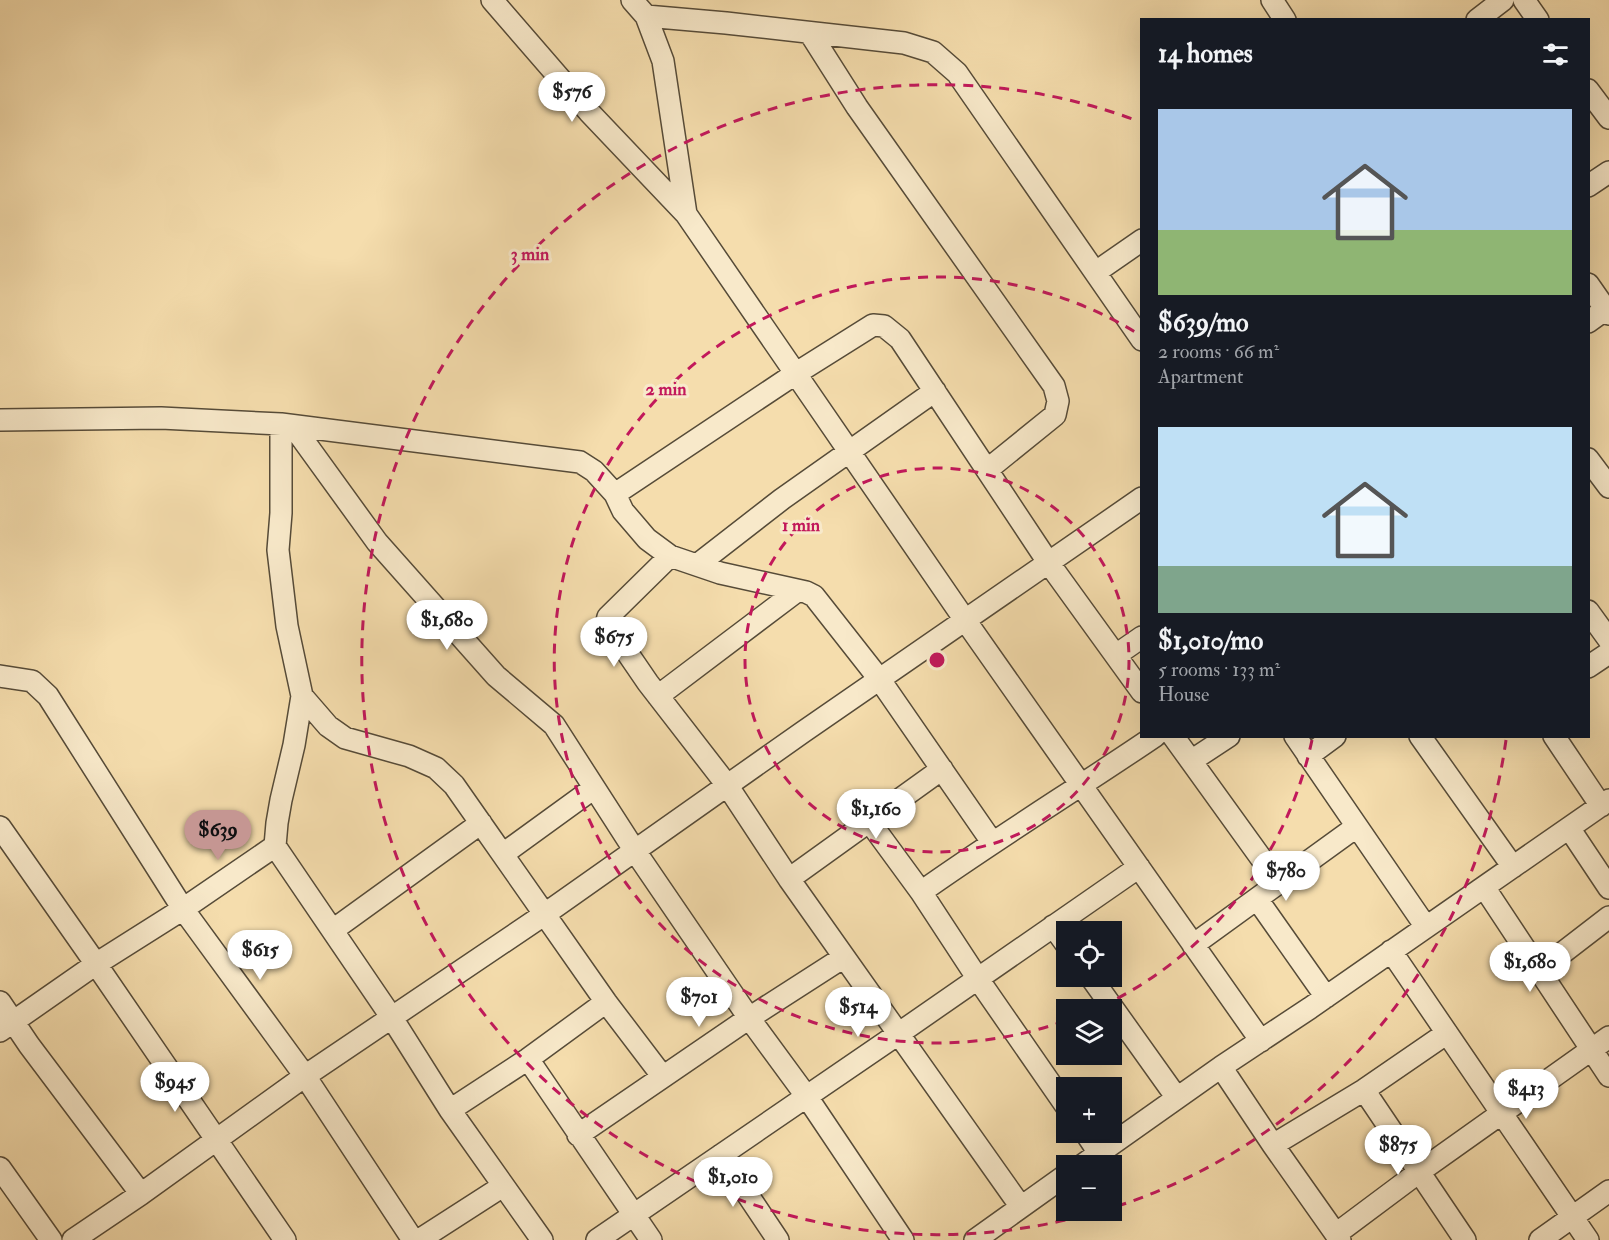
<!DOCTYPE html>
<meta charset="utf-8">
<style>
:root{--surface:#171b24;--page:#20242c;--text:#f1f3f6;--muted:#9ea1a6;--accent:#c59692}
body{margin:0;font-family:"IM FELL Double Pica",serif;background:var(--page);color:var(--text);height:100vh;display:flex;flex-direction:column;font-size:22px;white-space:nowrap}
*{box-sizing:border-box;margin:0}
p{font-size:20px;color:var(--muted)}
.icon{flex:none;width:33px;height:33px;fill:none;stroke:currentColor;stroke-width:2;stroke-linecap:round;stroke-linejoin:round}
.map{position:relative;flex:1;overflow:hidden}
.drawer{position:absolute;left:1140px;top:18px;width:450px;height:720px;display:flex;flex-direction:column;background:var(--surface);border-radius:0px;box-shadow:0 6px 24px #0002}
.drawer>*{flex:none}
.controls{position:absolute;left:1056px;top:921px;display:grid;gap:12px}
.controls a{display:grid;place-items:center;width:66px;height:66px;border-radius:0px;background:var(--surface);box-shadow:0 6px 24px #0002;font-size:30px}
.price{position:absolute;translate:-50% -51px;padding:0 14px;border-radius:21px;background:#fff;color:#222;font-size:20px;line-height:39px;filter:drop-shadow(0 2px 3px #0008)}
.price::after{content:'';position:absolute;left:50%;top:36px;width:18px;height:14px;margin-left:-9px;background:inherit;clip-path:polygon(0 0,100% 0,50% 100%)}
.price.on{background:var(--accent);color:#111}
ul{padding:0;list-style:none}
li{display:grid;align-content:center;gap:12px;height:318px;padding:0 18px}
li span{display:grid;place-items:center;height:186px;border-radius:0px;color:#555}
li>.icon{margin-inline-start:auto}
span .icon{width:108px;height:108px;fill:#fffc;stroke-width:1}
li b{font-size:26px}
h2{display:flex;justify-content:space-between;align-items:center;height:72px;padding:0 18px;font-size:26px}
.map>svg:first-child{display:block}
</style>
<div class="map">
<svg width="1609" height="1240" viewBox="0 0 1609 1240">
<rect width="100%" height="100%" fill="#f5ddad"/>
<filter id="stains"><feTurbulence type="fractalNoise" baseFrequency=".00333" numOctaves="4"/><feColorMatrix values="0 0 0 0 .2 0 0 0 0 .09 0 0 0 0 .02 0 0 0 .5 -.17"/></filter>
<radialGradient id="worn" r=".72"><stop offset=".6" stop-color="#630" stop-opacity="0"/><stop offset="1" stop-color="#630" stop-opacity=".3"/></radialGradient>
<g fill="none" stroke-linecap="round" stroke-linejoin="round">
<g stroke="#564b38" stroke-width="24">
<path id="minor" d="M492,0L589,112L686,214
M632,0L646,16L663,61L686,214L965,620L1261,1041
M1272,0L1285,20
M1524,0L1538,20
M646,16L726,23L904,43L933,52L957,73L1142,340
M1477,20L1503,0
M810,33L857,107L1054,386L1058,401L1055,415L987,470
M1588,90L1609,118
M1588,186L1609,172
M1096,272L1142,240
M1588,284L1609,314
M1588,322L1606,309
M0,420L161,418L281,424L580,462L594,471L615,494L623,511L647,539L670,556L720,573L806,592L814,596L880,680L992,842
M281,424V513L278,550L287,626L302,696L294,745L281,800L277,823L275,846L392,1018L450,1110L542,1240
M293,426L377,542L496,676L554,725L635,851L749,1018L807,1097L903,1240
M1588,459L1609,487
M615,494L795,374L873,325L884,326L900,339L1048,562L1142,692
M670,556L608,617L607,621L609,626L648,683L727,785L789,879L1021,1207
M697,565L782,499L935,391
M1588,611L1609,640
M1116,655L1142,637
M1588,667L1609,653
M0,676L32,681L48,696L183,909L305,1076L413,1240
M302,696L328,726L345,738L409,756L436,768L454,785L606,1002L663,1077
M658,696L797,591
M1173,736L1279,883
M1295,736L1426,927
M1420,736L1513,867
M1554,736L1601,806
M1308,756L1335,736
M1191,761L1229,736
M869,821L921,892L978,979L1066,1106
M0,827L96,964L285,1240
M1569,828L1609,888
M503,854L594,788
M789,879L942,769
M1484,887L1609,1076
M921,892C997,838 1077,789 1155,736
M1257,899L1326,997
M1053,926L1066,944
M333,930L481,823
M1193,945L1356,827
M1391,951L1588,1240
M1539,971L1609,917
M1090,976L1177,1098
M0,1002L29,1045L141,1194
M0,1031L96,964L183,909L275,846
M528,1059L651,1240
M1221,1067L1273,1145L1340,1240
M1364,1090L1465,1240
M450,1110L528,1059L606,1002
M1085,1132L1099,1153
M578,1135L749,1018L844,957
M1273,1145L1364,1090L1447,1033
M721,1155L778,1240
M1081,1166L1221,1067L1310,1008L1609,800
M0,1168L51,1240
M1336,1234L1419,1172L1609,1037
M73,1240L141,1194L305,1076L545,914L803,732L1142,498
M419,1240L503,1186
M597,1240L898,1034L1139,867
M975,1240L1066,1175
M1540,1240L1609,1191"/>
</g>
<use href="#minor" stroke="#f8e9ca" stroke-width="21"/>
</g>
<g fill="none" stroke="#c2185b" stroke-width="3" stroke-dasharray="10 8">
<circle cx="937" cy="660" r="192"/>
<path d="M1312 740A383 383 0 0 1 1096 1009M1065 1021A383 383 0 1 1 1140 335"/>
<path d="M1506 740A575 575 0 0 1 1115 1207M1100 1211A575 575 0 1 1 1138 121"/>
</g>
<circle cx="937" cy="660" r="9" fill="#c2185b" stroke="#f8e9ca" stroke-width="3"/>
<g font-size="18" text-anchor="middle" font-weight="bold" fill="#c2185b" stroke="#f8e9ca" stroke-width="6" stroke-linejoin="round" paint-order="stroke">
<text x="530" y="260">3 min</text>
<text x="666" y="395">2 min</text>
<text x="801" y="531">1 min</text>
</g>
<rect width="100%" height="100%" filter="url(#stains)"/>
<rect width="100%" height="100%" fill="url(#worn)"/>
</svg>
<div class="controls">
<a><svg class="icon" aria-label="locate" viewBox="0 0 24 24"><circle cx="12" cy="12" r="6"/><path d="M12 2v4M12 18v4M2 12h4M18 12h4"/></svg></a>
<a><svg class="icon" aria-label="layers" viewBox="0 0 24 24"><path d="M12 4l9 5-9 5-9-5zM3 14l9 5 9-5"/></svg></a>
<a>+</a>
<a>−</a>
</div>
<b class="price" style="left:572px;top:123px">$576</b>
<b class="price" style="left:447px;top:651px">$1,680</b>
<b class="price" style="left:614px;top:668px">$675</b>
<b class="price" style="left:876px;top:840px">$1,160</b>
<b class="price on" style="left:218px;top:861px">$639</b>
<b class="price" style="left:1286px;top:902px">$780</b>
<b class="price" style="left:260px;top:981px">$615</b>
<b class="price" style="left:1530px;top:993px">$1,680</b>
<b class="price" style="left:699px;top:1028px">$701</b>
<b class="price" style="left:858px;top:1038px">$514</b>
<b class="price" style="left:175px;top:1113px">$945</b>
<b class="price" style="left:1526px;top:1120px">$413</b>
<b class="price" style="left:1398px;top:1176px">$875</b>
<b class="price" style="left:733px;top:1208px">$1,010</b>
<section class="drawer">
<h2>14 homes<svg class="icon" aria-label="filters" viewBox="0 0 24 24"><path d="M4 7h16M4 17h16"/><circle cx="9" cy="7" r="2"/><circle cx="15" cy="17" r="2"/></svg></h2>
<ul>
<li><span style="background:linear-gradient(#a9c7e8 65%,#8fb573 0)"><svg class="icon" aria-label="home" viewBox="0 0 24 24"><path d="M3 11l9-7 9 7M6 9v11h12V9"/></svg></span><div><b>$639/mo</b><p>2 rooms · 66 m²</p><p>Apartment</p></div></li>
<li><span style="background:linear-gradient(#bfe0f5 75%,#7fa58c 0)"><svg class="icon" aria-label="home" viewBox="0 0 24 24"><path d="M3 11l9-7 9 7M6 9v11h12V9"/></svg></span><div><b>$1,010/mo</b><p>5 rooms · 133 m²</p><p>House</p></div></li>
</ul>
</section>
</div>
